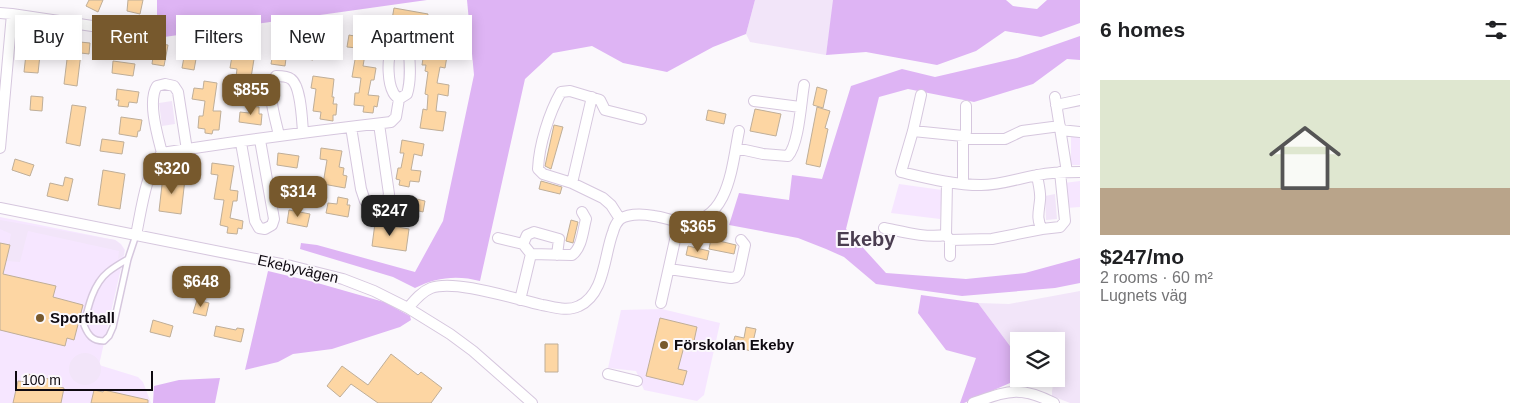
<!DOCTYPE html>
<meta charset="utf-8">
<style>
:root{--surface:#fff;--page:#f2f2f2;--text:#202124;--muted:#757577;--line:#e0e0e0;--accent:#77592d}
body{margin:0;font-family:Arial,sans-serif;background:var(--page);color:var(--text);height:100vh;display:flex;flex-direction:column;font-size:19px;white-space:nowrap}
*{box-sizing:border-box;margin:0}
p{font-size:16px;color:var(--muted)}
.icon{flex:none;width:28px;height:28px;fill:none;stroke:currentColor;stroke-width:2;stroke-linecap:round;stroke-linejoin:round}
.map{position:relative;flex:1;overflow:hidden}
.details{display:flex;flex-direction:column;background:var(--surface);width:450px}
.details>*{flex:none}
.top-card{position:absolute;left:15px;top:15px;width:475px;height:45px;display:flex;gap:10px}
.buttons{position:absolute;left:1010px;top:332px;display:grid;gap:10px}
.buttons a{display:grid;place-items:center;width:55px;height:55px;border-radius:0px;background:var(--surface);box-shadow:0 2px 12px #0003;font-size:25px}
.scale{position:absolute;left:15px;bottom:12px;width:138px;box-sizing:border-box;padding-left:5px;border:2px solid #0f0a11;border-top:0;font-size:14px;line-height:18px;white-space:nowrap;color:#0f0a11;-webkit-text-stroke:4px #fbf8fc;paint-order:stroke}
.price{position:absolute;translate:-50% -42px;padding:0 11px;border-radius:10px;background:var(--accent);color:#fff;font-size:16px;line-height:32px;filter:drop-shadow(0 1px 2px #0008)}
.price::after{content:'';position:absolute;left:50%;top:30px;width:15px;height:11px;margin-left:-8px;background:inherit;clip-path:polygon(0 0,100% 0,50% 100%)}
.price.on{background:#222;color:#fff}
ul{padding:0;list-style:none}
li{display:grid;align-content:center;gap:10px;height:265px;padding:0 20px}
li+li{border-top:1px solid var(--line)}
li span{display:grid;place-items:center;height:155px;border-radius:0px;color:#555}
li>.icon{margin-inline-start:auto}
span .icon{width:90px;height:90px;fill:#fffc;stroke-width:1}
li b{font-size:21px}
h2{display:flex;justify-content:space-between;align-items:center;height:60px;padding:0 20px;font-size:21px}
.tag{padding:0 18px;border-radius:0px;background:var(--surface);box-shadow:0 2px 12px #0003;font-size:18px;line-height:45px}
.tag.on{background:var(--accent);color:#fff}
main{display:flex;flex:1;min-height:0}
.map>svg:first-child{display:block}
</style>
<main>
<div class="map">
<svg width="1080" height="403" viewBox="0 0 1080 403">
<rect width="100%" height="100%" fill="#fbf8fc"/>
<path fill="#f6e6ff" d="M1071,136L1080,138V165H1071Z
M1080,181V207L1066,208L1064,183Z
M899,184L942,190L940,219L891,213Z
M0,217L115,240L121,244L125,250L124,255L99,365L138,377L143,382L151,403H0Z
M662,309L720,323L704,395L697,401L644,390L636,371L608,368L621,310Z"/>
<path fill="#f2e5f9" d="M755,0H834L826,55L750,42L746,34Z
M172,101L175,124L162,126L159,103Z
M1055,194L1057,219L1046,220L1045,196Z
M0,220L115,240C121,244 125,248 124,255L118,259L119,251L28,231L20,262L6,261L11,234L0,229Z
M1080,291V403H1070L1052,396V391L1054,379H1056V341H1019V358L978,303L1009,304Z
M69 369a16 16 0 1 1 32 0a16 16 0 1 1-32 0Z"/>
<path fill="#deb4f4" d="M157,0H427L157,38Z
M467,0H755L746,34L713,47L667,72L623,63L592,46L553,53L525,79L480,281C458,275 436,277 415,288L393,277L300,249L301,243L317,245L415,272L443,221L474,75Z
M833,0H1006L1013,6L1037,9L1047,0H1080V23L1041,37L1005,31L976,51L937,65L866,52L826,55Z
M1080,36V60L1067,59L1033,84L974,102L908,89L879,97L846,229L886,273L966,279L1025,273L1080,258V283L1055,288L962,296L876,284L844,257L826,249L798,238L729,225L739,193L789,200L792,175L822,179L851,86L902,69L935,77L1017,58Z
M268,271L314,282L384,302L410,316L411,320L400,327L332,349L293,354L278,362L245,370Z
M921,295L978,303L1019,358V372L1012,374L1010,383L964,403H960L976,358L946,350L918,313Z
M220,378L215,403H153L154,386L179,380Z"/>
<path fill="#fdd6a3" stroke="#bfae98" d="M89,0H103L98,12L86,6Z
M128,0H143L140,14L127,11Z
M394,8L428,14L424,37L390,31Z
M68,32L81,34L80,42L90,43L89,54L81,53L77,86L64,84L68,51L55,50L56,40L67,41Z
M349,35L371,39L369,49H366L363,66L376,68L374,80H371L368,95L379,96L377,107L374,106L373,113L363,112L364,106L354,105L355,93H359L361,78L352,77L357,48L347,47Z
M306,36L317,38L313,60L302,58Z
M275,41L288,43L285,66L271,64Z
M155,43L168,45L164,66L152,64Z
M186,46L198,48L194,70L182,68Z
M424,52L447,56L445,68L440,67L437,83L449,85L448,96L438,94L436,111L446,112L443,131L420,128L423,109L427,110L428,95L425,94L428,72L425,71L426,65H422Z
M26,54L40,55L38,73L24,72Z
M232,56L254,59L250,84L257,85L256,96L234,93L237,69L230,68Z
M113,61L135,64L133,76L112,73Z
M313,76L334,79L332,97H334L333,104H337L336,115H333V121L320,119L321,112L313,111L316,89L311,88Z
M204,81L217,83L213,111H221L219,130H213L212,134L205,133V129L198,128L199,116H203L205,101L192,99L194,88L203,89Z
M817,87L827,90L823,108L813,105Z
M117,89L139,92L137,103L129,102L128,107L118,106L119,100H116Z
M31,96L43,97L42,111L30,110Z
M72,105L86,107L80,146L66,143Z
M250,106L259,107V114H262L261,125L239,122L240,112L249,113Z
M817,107L830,111L825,128L828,129L820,167L806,164Z
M755,109L781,114L776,136L750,131Z
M708,110L726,114L724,124L706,120Z
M121,117L142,120L140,131H138L137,137L119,134Z
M554,125L563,127L551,169L545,166Z
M102,139L124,142L122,154L100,151Z
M402,140L424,144L422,156L414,154L411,170L421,171L419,182L410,181L409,187L399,185L400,180L396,179L398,168H401L404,153H400Z
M321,148L342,151L339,167L344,168L343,175L347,176L345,188L323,184L327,160L320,159Z
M278,153L299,156L297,168L277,165Z
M15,159L34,165L30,176L12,170Z
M212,163L234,166L230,190L238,191L237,201H233L230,218L243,221L242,229L238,228L237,234L227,233L228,227L220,225L224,200L214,199L218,175L211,174Z
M103,170L125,174L120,209L98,205Z
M163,176L185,179L181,214L159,211Z
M65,177L73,179L68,201L47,196L50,183L63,186Z
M541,181L562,187L560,194L539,189Z
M284,182L304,185L303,196L282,194Z
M404,196L425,201L423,212L415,210L414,216L404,214L405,209H402Z
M338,197L348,199L347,205H350L348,217L326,213L328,203L337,204Z
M289,210L310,214L307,227L287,223Z
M571,220L578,222L573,243L566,241Z
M375,223L409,229L406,251L372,246Z
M711,239L736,245L734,254L709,249Z
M0,243L10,245L3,274L56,286L53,297L83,305L74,340L67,338L65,346L0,330Z
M688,246L709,251L707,260L686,255Z
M179,272L197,275L195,289L176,286Z
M197,300L209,303L206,316L193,313Z
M660,318L697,327L694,341L686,339L678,369L687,371L683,385L646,376Z
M153,320L173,326L170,337L150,332Z
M216,326L236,330L237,328L244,329L241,342L214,336Z
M746,327L756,329L751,351L732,346L735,336L744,338Z
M545,344H558V372H545Z
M391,354L418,375L421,372L442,388L431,403H378L351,384L340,397L327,386L342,366L368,385Z
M28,374L57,381L56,386L64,388L61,403H13L18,381L26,382Z
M94,390L103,392L104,390L148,400V403H91Z"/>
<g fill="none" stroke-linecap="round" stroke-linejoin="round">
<g stroke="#d6c7de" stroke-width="8">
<path id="lane" d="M128,259C121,263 114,267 108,272C93,284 88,307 84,325C88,335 92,341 104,341L109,336L113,327L128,259L136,235"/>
</g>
<g stroke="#d6c7de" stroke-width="12">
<path id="street" d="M0,13L12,14L0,148
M12,14L99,27
M398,48L406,49L409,52C410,66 411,81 407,94L399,99C397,97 394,95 393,92C388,83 387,61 391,51Z
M921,95L913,131L901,172C927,178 954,185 981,185C1001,185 1019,178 1038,175C1052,172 1066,172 1080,172
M1055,97L1067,172
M754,101L800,107
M1056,105L1080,100
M351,127L361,189L365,201L371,205L383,206L387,202L389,194L379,124
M1060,130L1080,132
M913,131L963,136
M279,136C276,119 265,92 276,76C281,76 287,76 291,79C301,86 302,120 303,132
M963,139H1005L1022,131L1060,126
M241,143L255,221L259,228L265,229L272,225L274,219L260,140
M736,148L763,154L788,156C799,144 801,102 804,85
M162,153C158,137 147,101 157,86L165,84L174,86L178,92L187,150
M1037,175C1038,183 1041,192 1040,200C1039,211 1036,219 1042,229L1060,227L1065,221L1060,172
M947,182L946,235L950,240V256
M572,183L592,97
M963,184V136L966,132V106
M0,208L291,266L343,279L374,291L408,308L450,334L473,351L532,403
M620,219L611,205L603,198L572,183L543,174L538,169C539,145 549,113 561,92L570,91L600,100L605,110L641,119
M884,228C904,232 924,238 946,235
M136,235C141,212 146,170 162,153C238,141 314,131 391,122L396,117L399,99
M498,238L523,244L531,254L572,255C582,248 583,230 586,219L582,212
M950,240L992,239L1042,229
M523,244L527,235L534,232L559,239L557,255
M669,269L731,278L736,277L739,273L745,245L741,240
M520,300L531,254
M661,303L679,222
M408,308C414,301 421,292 431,288C455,279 515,299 542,305C554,307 567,312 579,306C605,294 604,255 613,232C614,228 617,222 620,219C630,213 643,214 654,216C664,217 674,222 683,222C729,224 732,165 739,131
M608,374L637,381
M973,403C1008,391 1019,385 1054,403"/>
</g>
<use href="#lane" stroke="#fff" stroke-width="5"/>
<use href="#street" stroke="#fff" stroke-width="10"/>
</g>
<g fill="#77592d" stroke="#fbf8fc" stroke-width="2">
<circle cx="40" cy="318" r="5"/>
<circle cx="664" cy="345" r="5"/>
</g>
<g text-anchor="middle" stroke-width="4" stroke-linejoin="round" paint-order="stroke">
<g font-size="15" fill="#0f0a11" stroke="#fbf8fc">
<text transform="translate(298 269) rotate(13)" y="5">Ekebyvägen</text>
</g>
<g font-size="15" font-weight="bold" fill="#0f0a11" stroke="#fbf8fc" text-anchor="start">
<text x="50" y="323">Sporthall</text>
<text x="674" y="350">Förskolan Ekeby</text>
</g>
<g font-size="20" font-weight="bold" fill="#4a3d50" stroke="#fbf8fc">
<text x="866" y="246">Ekeby</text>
</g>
</g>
</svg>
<div class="buttons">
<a><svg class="icon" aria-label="layers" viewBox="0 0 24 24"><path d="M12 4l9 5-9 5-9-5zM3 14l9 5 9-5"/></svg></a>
</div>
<div class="scale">100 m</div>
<b class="price" style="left:251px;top:116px">$855</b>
<b class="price" style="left:172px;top:195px">$320</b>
<b class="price" style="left:298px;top:218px">$314</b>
<b class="price on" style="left:390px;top:237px">$247</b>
<b class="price" style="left:698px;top:253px">$365</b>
<b class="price" style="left:201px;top:308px">$648</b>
<div class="top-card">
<a class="tag">Buy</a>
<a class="tag on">Rent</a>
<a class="tag">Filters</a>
<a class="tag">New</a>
<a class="tag">Apartment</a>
</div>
</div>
<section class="details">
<h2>6 homes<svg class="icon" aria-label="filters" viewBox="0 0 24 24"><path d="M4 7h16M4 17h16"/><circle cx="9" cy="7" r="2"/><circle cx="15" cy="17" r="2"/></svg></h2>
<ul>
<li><span style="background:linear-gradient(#dfe7d0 70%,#b9a48a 0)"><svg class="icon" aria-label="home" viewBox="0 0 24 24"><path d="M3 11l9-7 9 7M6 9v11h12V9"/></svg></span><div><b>$247/mo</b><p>2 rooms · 60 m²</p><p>Lugnets väg</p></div></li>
</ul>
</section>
</main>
